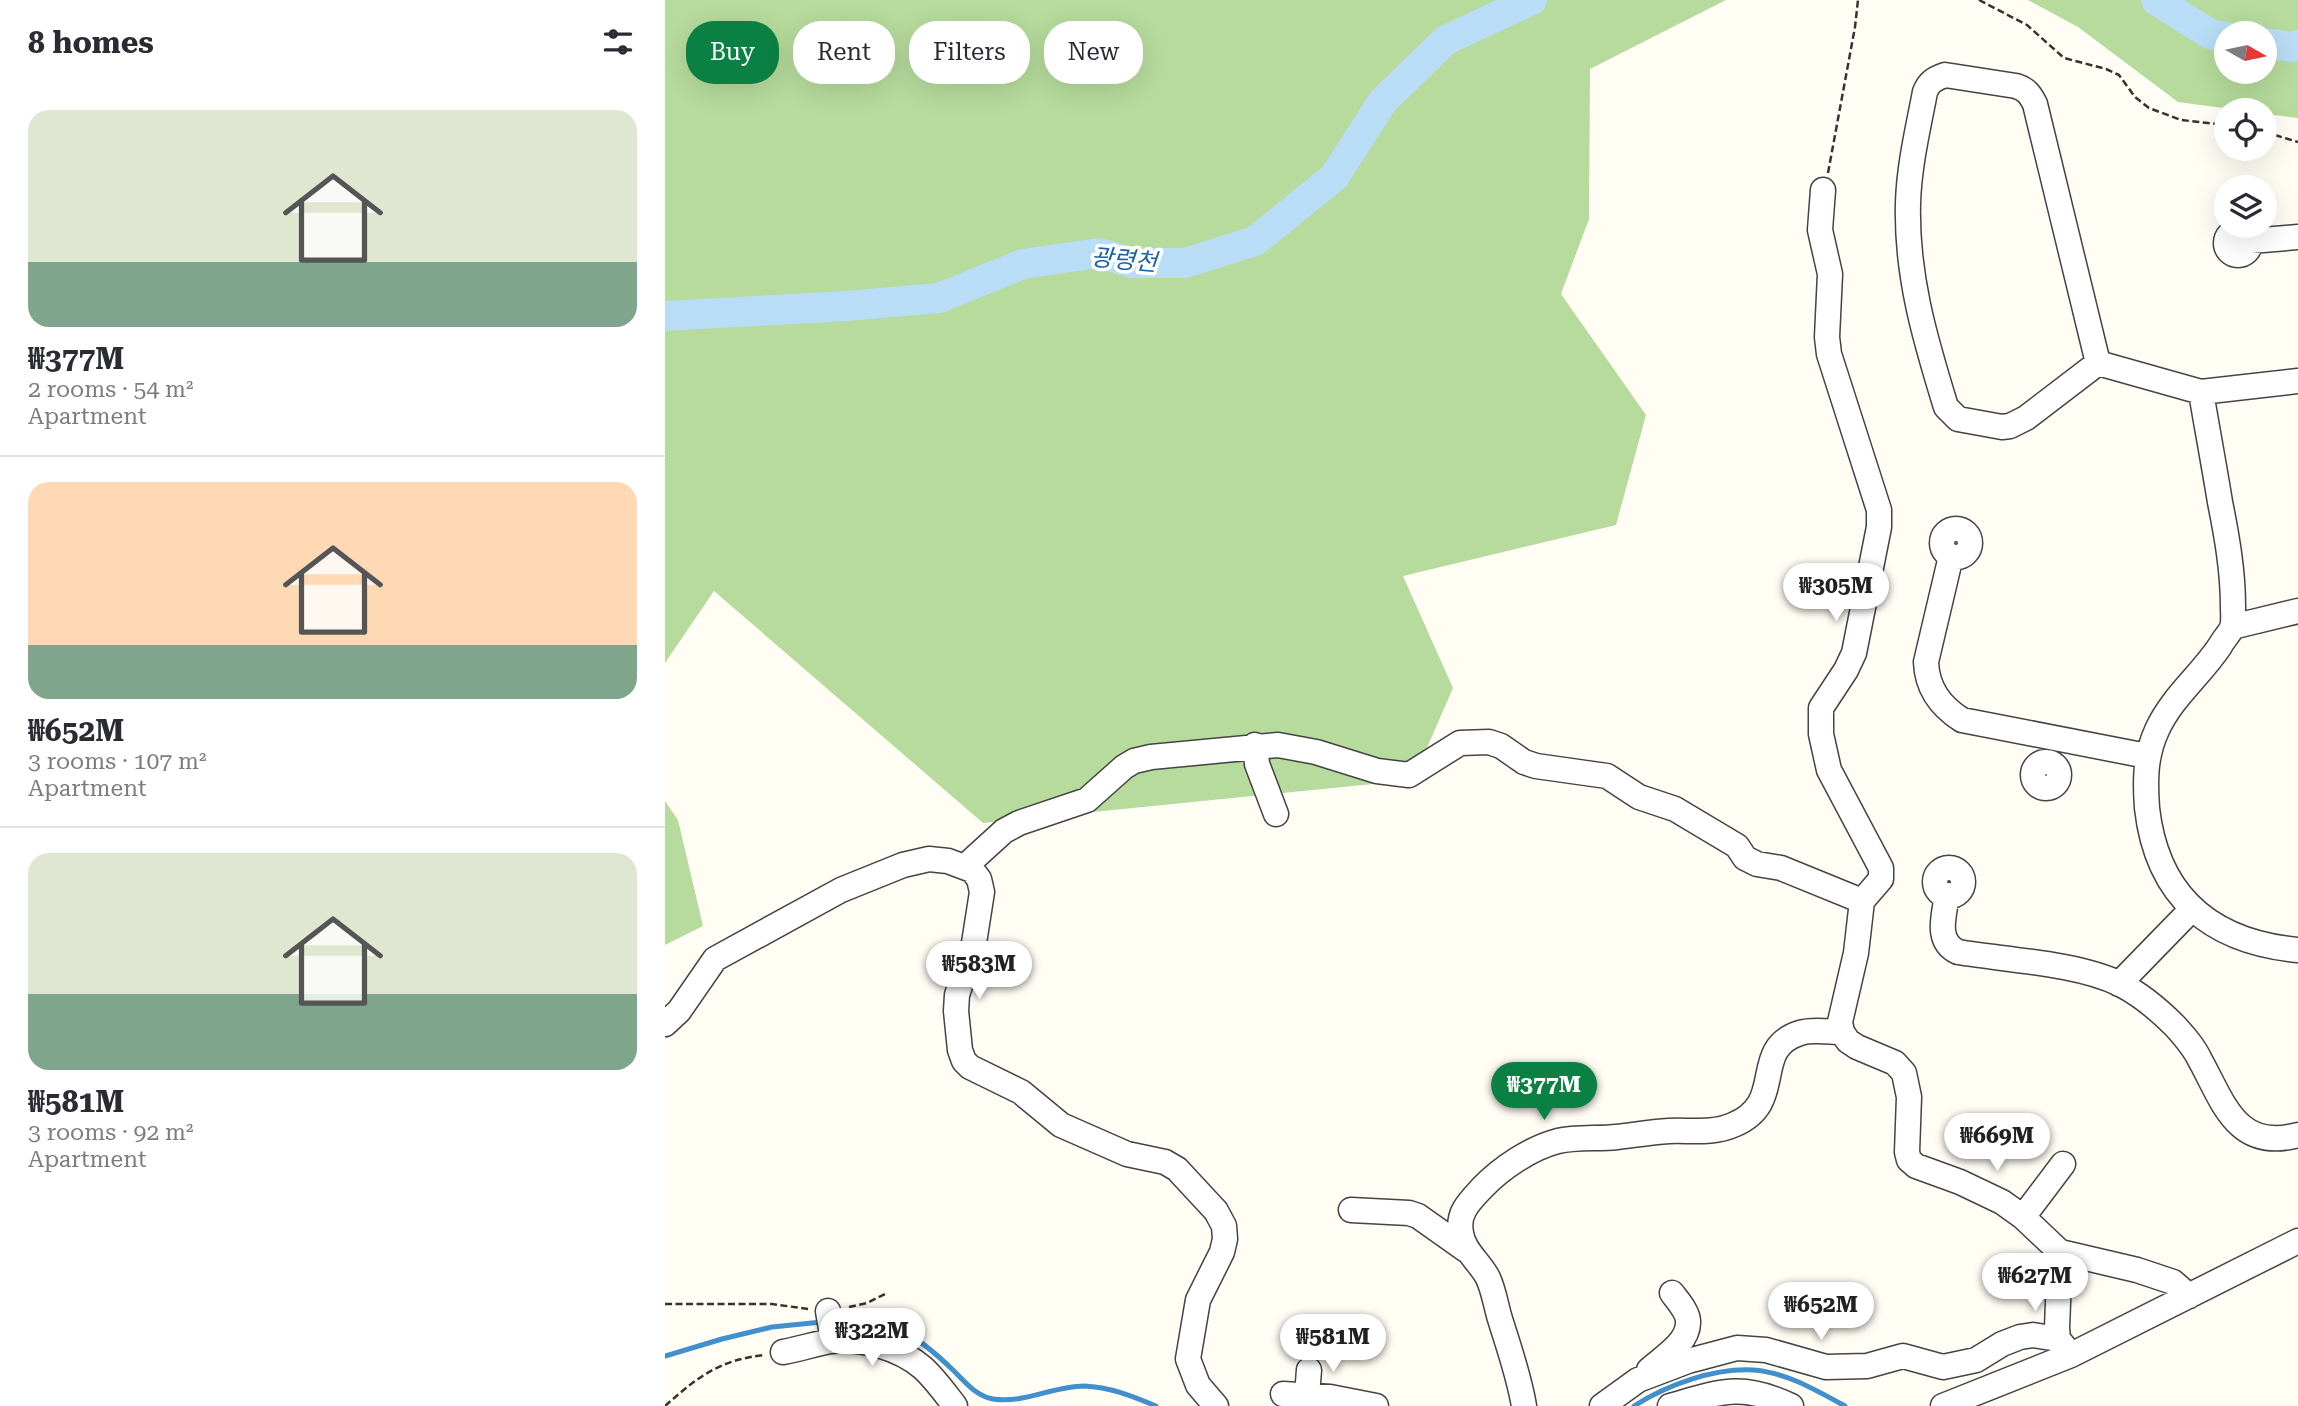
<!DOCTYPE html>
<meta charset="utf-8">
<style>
:root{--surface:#fff;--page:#f2f2f3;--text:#2b2b33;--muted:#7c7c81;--line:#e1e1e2;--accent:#0b8043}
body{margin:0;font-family:"Roboto Serif","Noto Sans KR",serif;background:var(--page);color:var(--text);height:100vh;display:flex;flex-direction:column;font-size:26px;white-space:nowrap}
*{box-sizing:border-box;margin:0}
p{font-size:23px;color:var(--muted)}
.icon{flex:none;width:38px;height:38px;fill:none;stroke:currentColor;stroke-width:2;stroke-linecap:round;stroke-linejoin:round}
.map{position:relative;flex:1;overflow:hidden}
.drawer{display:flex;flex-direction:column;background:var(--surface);width:665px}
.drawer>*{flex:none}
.banner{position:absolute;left:21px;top:21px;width:665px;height:63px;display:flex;gap:14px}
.needle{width:46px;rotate:99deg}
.fabs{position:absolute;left:1549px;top:21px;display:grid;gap:14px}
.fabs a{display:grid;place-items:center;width:63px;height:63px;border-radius:50%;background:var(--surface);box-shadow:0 7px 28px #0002;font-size:35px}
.price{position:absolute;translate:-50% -60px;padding:0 16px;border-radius:24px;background:#fff;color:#222;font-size:23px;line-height:46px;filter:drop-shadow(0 2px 4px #0008)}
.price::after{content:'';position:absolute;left:50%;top:42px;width:21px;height:16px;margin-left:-10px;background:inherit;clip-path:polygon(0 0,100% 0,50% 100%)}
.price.selected{background:var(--accent);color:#fff}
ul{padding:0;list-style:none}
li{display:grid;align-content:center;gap:14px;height:371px;padding:0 28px}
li+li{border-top:2px solid var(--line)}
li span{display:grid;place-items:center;height:217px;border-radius:21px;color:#555}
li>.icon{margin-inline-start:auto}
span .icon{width:126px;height:126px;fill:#fffc;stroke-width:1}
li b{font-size:30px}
h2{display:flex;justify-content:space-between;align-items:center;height:84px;padding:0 28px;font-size:30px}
.tag{padding:0 24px;border-radius:28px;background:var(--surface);box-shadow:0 7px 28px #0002;font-size:24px;line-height:63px}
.tag.selected{background:var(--accent);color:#fff}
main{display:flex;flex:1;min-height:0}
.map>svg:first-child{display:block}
</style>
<main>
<section class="drawer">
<h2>8 homes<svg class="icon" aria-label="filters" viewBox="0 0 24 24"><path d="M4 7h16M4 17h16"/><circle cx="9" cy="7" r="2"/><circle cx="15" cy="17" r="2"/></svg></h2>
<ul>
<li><span style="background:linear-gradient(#dfe7d0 70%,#7fa58c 0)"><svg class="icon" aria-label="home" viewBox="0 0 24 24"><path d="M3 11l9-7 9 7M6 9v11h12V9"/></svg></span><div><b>₩377M</b><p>2 rooms · 54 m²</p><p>Apartment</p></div></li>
<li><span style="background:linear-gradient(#ffd9b3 75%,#7fa58c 0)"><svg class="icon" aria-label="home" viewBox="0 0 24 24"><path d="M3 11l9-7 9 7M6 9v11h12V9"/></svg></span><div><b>₩652M</b><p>3 rooms · 107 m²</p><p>Apartment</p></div></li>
<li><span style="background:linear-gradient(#dfe7d0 65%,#7fa58c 0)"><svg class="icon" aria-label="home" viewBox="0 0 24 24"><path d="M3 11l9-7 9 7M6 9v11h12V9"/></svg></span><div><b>₩581M</b><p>3 rooms · 92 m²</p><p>Apartment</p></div></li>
</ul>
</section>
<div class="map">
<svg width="1633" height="1406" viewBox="0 0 1633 1406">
<rect width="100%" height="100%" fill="#fffdf4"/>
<path fill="#b6db9c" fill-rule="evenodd" d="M0,0H1061L925,69L924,219L896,294L981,415L951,525L738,576L788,688L748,780L318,823L49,591L0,663Z
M1363,0H1633V118L1600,114V110H1573L1513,102L1413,27ZM1600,33V72H1561V33Z
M0,801L13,820L38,926L0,945Z"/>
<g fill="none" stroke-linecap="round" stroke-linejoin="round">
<path stroke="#4190cd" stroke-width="5" d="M170,1320C224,1315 252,1335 289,1371C300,1382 311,1396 328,1399C358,1404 389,1386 419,1386C445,1387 467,1396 491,1406
M0,1356L57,1339L107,1327L157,1322
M969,1406C1002,1385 1048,1368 1088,1370C1121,1372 1152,1391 1180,1406"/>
<path stroke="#b9ddf6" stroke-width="30" d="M1491,0L1545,34L1561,37
M1600,43L1626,47L1633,45
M0,316L181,306L274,298L358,264L434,253L468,263H520L590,241L669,177L718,101L781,40L867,0"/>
<g stroke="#444" stroke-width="27">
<path id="minor" d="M1280,75L1351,86C1361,89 1365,94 1370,104L1433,363L1361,418L1345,426L1337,427L1293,419L1281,407C1260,339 1241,275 1243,203C1244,166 1253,129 1260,92C1264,82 1269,79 1280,75Z
M1158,190L1155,230L1165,274L1162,337L1164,354L1214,510V527L1189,653L1181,670L1156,708V734L1164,770L1216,868V879L1197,901L1191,953L1175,1022L1177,1032L1183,1041L1192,1047L1230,1063L1239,1073L1244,1097L1242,1152L1244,1160L1251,1166L1295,1182L1337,1202L1358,1217L1395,1252L1472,1270L1508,1282L1524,1296
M1561 243a12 12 0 1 1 24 0a12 12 0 1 1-24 0Z
M1586,241L1633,237
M1433,363L1536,392L1633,381
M1536,392C1542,428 1549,465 1555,502C1562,537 1568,571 1568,607C1568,613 1569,622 1567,628C1564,634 1558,640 1555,646C1535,676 1507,697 1492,730C1480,756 1480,780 1482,808C1492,897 1546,942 1633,950
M1277 543a14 14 0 1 1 28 0a14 14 0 1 1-28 0Z
M1286,556L1261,662C1262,688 1275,706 1297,720L1482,756
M1567,627L1633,611
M590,745L592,764L611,814
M1368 775a13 13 0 1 1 26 0a13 13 0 1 1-26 0Z
M305,862L339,831L354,823L422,800L459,767L469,761L486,757L613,745L651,752L712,771L744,775L795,743L824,742L836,746L859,762L871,766L942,776L974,797L1010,809L1072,846L1080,858L1092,864L1116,868L1197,901
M1270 882a14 14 0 1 1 28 0a14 14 0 1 1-28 0Z
M1282,895C1279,916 1270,941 1293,952C1341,960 1412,963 1455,984C1475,994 1494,1010 1510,1026C1519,1036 1529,1047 1535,1060C1558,1101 1571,1152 1633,1135
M1454,984L1527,909
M0,1024L14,1011L50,959L176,890L238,865L264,859L283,861L307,870L314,879L317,892L309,943L292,995L291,1011L295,1050L299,1061L305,1067L356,1092L396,1125L462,1154L500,1162L512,1169L551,1211L559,1226L560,1239L557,1252L533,1300L523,1359L533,1385L551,1406
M686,1210L744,1213L753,1216L801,1250
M1358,1217L1398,1164
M1395,1252L1392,1328L1393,1339L1402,1350
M163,1311L168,1341
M118,1352C134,1349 150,1344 166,1341C196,1337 235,1348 258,1368C270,1379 280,1393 290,1406
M984,1370C997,1358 1023,1343 1023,1323C1024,1313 1013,1301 1007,1293
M618,1394L665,1397L711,1406
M642,1395L644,1370
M859,1406C854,1376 844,1348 835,1319C831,1306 829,1291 823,1278C815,1262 799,1252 796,1233C792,1213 804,1202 817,1188C836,1168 866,1148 893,1141C911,1137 933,1139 952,1137C969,1135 987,1132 1004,1131C1025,1130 1048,1134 1068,1125C1123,1103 1084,1049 1135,1033C1147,1029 1164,1032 1177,1032
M937,1406L973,1380L1023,1361L1072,1348L1101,1350L1161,1367L1202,1366L1238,1356L1278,1367L1311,1360L1337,1344L1355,1337L1368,1335L1393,1339
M1005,1406C1055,1392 1076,1382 1126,1406
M1278,1406L1406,1355L1633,1241"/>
</g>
<path stroke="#333" stroke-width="2.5" stroke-dasharray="7 3.5" stroke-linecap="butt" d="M1314,0L1362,25L1399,58L1441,69L1454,75L1470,97L1484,108L1516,120L1561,125
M1600,132L1633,142
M1163,173L1190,27L1193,0
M0,1304H107L143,1309
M184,1307L202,1303L220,1294
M0,1406C34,1376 54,1360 100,1355"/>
<use href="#minor" stroke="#fff" stroke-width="24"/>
</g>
<g text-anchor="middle" stroke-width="7" stroke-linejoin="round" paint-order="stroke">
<g font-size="24" font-style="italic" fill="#1962a3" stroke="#fff">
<text transform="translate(459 260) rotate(5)" y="8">광령천</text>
</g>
</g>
</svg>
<div class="fabs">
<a><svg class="needle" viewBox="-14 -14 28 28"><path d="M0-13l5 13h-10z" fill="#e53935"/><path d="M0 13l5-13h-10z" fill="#7c7c81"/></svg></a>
<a><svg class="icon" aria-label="locate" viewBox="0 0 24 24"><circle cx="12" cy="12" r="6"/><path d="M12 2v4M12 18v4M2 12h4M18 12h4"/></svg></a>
<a><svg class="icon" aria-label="layers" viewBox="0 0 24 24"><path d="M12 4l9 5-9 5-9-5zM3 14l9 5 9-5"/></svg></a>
</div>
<b class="price" style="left:1171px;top:623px">₩305M</b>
<b class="price" style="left:314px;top:1001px">₩583M</b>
<b class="price selected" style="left:879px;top:1122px">₩377M</b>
<b class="price" style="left:1332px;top:1173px">₩669M</b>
<b class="price" style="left:1370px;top:1313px">₩627M</b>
<b class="price" style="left:1156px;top:1342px">₩652M</b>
<b class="price" style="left:207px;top:1368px">₩322M</b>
<b class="price" style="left:668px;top:1374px">₩581M</b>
<div class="banner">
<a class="tag selected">Buy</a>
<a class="tag">Rent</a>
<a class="tag">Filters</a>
<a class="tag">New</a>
</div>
</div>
</main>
